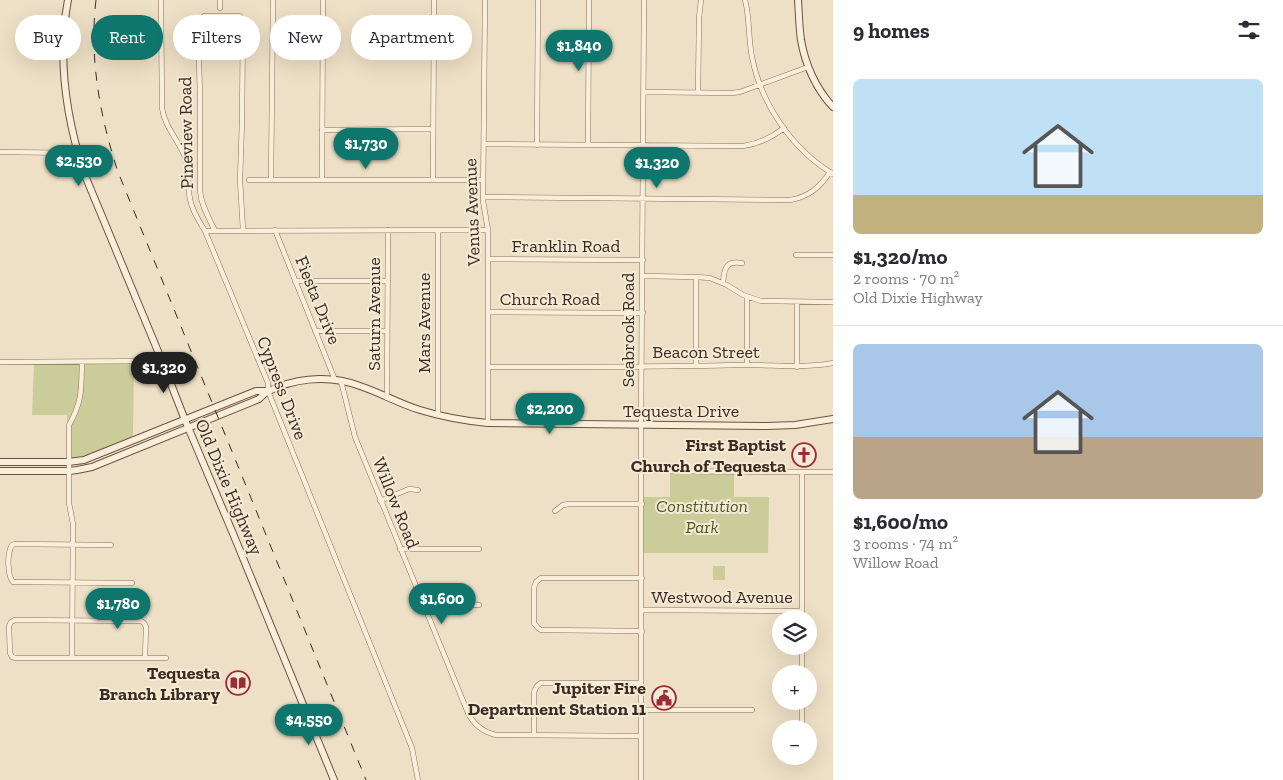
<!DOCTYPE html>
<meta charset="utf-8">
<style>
:root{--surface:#fff;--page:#f7f7f7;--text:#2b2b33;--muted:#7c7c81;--line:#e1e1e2;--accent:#0f766e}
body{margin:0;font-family:"Zilla Slab",serif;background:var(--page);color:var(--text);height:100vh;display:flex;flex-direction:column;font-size:19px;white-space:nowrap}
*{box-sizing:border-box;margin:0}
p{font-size:16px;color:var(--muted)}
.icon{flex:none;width:28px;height:28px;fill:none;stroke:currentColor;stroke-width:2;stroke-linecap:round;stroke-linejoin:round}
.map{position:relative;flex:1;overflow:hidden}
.details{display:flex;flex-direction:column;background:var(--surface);width:450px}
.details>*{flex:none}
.top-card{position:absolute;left:15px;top:15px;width:475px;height:45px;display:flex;gap:10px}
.controls{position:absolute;left:772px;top:610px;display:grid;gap:10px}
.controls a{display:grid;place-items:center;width:45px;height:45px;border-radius:50%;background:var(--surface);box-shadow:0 5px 20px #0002;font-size:25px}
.price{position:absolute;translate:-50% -42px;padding:0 11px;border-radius:18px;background:var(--accent);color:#fff;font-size:16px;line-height:32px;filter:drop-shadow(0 1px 2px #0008)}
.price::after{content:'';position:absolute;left:50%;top:30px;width:15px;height:11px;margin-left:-8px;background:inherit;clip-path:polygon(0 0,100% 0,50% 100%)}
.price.on{background:#222;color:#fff}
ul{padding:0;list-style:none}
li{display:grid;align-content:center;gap:10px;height:265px;padding:0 20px}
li+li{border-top:1px solid var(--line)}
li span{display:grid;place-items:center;height:155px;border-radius:8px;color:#555}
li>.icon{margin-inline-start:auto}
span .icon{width:90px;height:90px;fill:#fffc;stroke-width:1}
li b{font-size:21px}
h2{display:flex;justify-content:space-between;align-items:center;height:60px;padding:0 20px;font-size:21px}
.chip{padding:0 18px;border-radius:22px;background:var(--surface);box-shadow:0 5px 20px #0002;font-size:18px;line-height:45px}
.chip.on{background:var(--accent);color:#fff}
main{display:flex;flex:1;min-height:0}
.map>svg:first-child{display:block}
</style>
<main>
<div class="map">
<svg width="833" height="780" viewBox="0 0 833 780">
<rect width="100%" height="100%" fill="#eee0c6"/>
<path fill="#cacd9a" d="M134,363L133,436L85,457L67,459V415H32L34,364Z
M670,472H734V497H769L768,553H643V497H670Z
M713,566H725V580H713Z"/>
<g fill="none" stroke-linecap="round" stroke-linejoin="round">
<g stroke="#8a715c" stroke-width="5.5">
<path id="street" d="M161,0L162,108C165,128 178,139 185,157C190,171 187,185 190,199C192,211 199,221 205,231L268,383V391L412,748L418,780
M220,0V8
M485,0L483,201L488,230V423
M745,0C750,18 748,38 752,57C761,104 792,149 833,174
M644,92L732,93L740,92L808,67
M698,93L699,18L701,0
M322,130L433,129
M484,144L743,146C759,144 771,138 784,128
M537,145L538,0
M588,145L589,0
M0,152L78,153
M249,180H483
M271,180L273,0
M322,180L323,0
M433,180L434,0
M483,197L790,200C809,197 820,187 830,172
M275,230L335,380
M205,231L488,230
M215,231C209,218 201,205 200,191V97L198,22L204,16H240L243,22L242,121L240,180L243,230
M796,255H833
M488,259L643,260
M643,276L696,277L710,278L727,285L743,295L761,301L833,302
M295,281H388
M723,283C724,269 726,260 742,263
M488,312L643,313
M315,331H387
M0,362L162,361
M747,365V297
M696,366V277
M488,367C572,367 655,367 738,365C770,364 801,369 833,363
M797,367V302
M341,381L355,437L468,713C474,725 483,732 496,735L641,736
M387,398L388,230
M438,415V230
M642,471L833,472
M380,501L409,489L418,490
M555,511L563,505L569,504H642
M111,545L15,544L12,545C7,553 7,575 13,582H16L132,583
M400,549H479
M423,605H479
M642,610L802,611
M802,619V472
M642,631L541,630L538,628L534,623V588L536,582L541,578H642
M72,658L73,524L69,503V425C83,400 81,389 82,362
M145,658L146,627L144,623L141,621L15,620L11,622L9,626L10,653L12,657L16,658H166
M802,674V646
M641,710H752
M802,728V701
M534,735V693C535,688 537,685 541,683H641
M641,780V425L644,0"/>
</g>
<g stroke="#6c533f" stroke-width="8">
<path id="secondary" d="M68,0C57,58 66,117 84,173L162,361L185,420L234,536L334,780
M798,0C799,13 799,26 801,40C805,64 816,89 833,107
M0,462H68L84,460L256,391H268
M0,471H69L77,470L92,467L259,399C261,397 264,394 267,392C270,390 274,389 278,387C304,377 334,376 360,386C381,393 400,404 420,410C443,417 465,421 488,423L767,426L795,425L833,419"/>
</g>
<use href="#street" stroke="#f9eeda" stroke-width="4.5"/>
<use href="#secondary" stroke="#f9eeda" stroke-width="6"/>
<path stroke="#3a2b20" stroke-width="1" stroke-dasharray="9 9" stroke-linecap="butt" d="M96,0C89,58 100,117 118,172L366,780"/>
</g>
<defs>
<g id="church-ring" transform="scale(1.25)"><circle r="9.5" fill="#f6ead6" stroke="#992c34" stroke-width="1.5"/><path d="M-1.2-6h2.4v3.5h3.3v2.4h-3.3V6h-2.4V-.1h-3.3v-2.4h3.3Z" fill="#992c34"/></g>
<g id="library-ring" transform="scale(1.25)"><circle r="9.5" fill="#f6ead6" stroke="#992c34" stroke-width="1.5"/><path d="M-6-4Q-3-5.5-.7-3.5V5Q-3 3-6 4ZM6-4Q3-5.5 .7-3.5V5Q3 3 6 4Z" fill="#992c34"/></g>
<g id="civic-ring" transform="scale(1.25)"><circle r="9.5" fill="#f6ead6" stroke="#992c34" stroke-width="1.5"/><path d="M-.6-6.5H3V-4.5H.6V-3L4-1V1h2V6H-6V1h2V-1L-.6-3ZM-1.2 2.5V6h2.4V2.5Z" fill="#992c34"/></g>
</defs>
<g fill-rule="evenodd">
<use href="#church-ring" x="804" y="455"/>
<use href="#library-ring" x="238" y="683"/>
<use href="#civic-ring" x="664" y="698"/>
</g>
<g text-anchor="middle" stroke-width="4" stroke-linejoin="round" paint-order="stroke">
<g font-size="18" fill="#3a2b20" stroke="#f6ead6">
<text transform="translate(186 133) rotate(-91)" y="6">Pineview Road</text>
<text transform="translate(472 212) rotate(-92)" y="6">Venus Avenue</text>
<text x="566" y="252">Franklin Road</text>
<text x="550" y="305">Church Road</text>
<text transform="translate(318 300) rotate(68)" y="6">Fiesta Drive</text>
<text transform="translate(374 314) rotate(-90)" y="6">Saturn Avenue</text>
<text transform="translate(424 323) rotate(-90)" y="6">Mars Avenue</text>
<text transform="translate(628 330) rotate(-90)" y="6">Seabrook Road</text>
<text x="706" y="358">Beacon Street</text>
<text transform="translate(282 388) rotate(69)" y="6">Cypress Drive</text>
<text x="681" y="417">Tequesta Drive</text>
<text transform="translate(229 487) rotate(67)" y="6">Old Dixie Highway</text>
<text transform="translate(396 503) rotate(68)" y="6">Willow Road</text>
<text x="722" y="603">Westwood Avenue</text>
</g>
<g font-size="18" font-weight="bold" fill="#3a2b20" stroke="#f6ead6" text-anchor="end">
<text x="786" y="451">First Baptist<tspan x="786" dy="21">Church of Tequesta</tspan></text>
<text x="220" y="679">Tequesta<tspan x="220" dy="21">Branch Library</tspan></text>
<text x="646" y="694">Jupiter Fire<tspan x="646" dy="21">Department Station 11</tspan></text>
</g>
<g font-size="18" font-style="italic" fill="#4d5626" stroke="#f6ead6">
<text x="702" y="512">Constitution<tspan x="702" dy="21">Park</tspan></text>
</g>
</g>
</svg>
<div class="controls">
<a><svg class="icon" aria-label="layers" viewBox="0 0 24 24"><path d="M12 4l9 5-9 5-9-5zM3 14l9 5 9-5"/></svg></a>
<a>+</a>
<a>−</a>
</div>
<b class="price" style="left:579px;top:72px">$1,840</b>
<b class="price" style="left:366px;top:170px">$1,730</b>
<b class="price" style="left:79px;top:187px">$2,530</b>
<b class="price" style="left:657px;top:189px">$1,320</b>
<b class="price on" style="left:164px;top:394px">$1,320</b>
<b class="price" style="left:550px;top:435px">$2,200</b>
<b class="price" style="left:442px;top:625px">$1,600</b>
<b class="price" style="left:118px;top:630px">$1,780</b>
<b class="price" style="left:309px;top:746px">$4,550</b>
<div class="top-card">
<a class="chip">Buy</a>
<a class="chip on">Rent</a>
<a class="chip">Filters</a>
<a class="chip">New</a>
<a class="chip">Apartment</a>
</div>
</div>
<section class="details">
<h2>9 homes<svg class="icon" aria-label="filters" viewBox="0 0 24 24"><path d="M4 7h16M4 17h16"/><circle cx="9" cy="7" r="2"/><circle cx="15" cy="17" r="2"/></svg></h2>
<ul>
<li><span style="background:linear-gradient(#bfe0f5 75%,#c2b280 0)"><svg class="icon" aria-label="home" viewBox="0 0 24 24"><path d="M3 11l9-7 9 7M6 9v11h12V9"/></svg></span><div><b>$1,320/mo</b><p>2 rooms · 70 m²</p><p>Old Dixie Highway</p></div></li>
<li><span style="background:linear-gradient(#a9c7e8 60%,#b9a48a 0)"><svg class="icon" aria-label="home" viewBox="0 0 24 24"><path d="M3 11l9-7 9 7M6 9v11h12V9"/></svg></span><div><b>$1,600/mo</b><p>3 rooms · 74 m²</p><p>Willow Road</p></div></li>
</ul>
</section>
</main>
